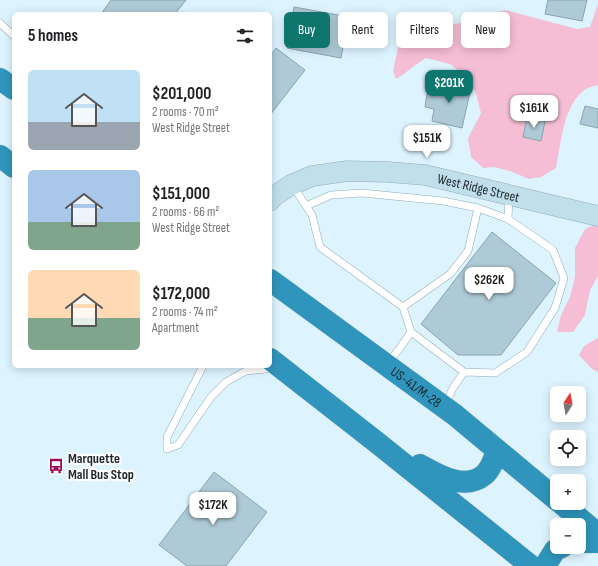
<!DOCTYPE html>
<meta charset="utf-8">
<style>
:root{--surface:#fff;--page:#f2f2f2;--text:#202124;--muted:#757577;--accent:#0f766e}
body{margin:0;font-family:"Sofia Sans Condensed",sans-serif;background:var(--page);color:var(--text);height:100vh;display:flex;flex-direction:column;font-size:15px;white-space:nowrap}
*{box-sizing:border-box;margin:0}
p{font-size:13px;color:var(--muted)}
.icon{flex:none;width:22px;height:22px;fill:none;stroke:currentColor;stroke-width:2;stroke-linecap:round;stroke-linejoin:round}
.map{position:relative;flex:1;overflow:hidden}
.panel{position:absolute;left:12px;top:12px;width:260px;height:356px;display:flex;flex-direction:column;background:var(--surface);border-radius:6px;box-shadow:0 2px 10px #0003}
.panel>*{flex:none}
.hud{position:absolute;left:284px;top:12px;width:254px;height:36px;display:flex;gap:8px}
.needle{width:26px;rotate:11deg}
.fabs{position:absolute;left:550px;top:386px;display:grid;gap:8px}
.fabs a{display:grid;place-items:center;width:36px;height:36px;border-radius:6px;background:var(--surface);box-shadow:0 2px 10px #0003;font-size:20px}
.price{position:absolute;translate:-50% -34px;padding:0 9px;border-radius:8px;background:#fff;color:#222;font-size:13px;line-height:26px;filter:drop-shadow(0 1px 2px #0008)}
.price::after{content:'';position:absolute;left:50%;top:24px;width:12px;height:9px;margin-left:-6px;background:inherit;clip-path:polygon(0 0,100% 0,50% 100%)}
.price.active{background:var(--accent);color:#fff}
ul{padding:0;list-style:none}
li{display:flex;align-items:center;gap:12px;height:100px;padding:0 16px}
li span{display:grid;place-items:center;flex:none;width:112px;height:80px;border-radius:6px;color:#555}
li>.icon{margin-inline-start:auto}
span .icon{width:48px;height:48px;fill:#fffc;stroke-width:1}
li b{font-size:17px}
h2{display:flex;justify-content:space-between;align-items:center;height:48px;padding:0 16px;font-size:17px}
.pill{padding:0 14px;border-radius:6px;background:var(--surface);box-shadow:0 2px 10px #0003;font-size:14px;line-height:36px}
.pill.active{background:var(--accent);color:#fff}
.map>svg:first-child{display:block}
</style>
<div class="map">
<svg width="598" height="566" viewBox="0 0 598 566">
<rect width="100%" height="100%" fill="#ddf4ff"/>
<path fill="#f5bed4" d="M598,4V85C594,86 589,87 586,89C563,104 561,144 556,168L541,177L529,179L510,171L494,167L483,168L471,157L468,138L481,113L476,94L468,78L450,64L426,58C415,64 407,73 396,79L393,71L400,39L406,29L415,24H455L477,20L505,10L577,29L590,27Z
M596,224H598V276L590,290L585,315L573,332H557L561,315L570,297L575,277V248L585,229Z
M598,338V372L592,369L579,355L584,346Z"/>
<path fill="#aecad7" stroke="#89a4b1" d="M111,0H186L175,14H101Z
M548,0H587L582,21L545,14Z
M294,7L349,17L341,58L287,48Z
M276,48L305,70L270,115V56Z
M437,80L471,88L462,128L432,121L434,109L425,107L427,94L434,95Z
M585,106L598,109V128L580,124Z
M527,117L545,121L541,141L523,137Z
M492,232L556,283L501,355H458L421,324Z
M214,472L267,512L226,566H187L159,545Z"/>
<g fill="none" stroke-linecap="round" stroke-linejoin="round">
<g stroke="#90abb7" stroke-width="8">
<path id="lane" d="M0,23L14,36
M293,186L312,215L320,247L403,307L411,332L464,372L495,373L527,352L555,308L564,278L553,250L508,219L509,196
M306,206L331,195L362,193L443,201L478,208L508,219
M403,307L450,274L468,251L478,208
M388,363L400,348L411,332
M203,366L167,437V449L178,445L211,397L226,382L246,371L274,368
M445,405L453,388L464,372"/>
</g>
<g stroke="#90abb7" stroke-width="21">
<g id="secondary">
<path id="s1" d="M270,201L274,196L291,185L312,176L348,171L388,172L425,175L598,216"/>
</g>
</g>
<g stroke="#d6d8d9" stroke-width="23">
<g id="highway">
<path d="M0,79L14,89"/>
<path d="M0,156L14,167"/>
<path id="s2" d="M270,280L455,415L557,500"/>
<path d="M270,359L375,441L531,566"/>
<path d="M420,465C438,475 464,491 484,475C491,469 494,459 497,451"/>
<path d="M561,503L598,534"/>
<path d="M579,542H598"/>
<path d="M545,566L555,550L562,547"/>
</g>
</g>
<use href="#lane" stroke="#fff" stroke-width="7"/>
<use href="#secondary" stroke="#c1dfeb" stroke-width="20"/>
<use href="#highway" stroke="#2f95bc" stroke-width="22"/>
</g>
<defs>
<g id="bus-bare" transform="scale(1.2)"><path d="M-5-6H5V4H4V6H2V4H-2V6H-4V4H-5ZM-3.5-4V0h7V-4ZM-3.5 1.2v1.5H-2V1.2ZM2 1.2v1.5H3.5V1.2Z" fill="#990d5e" stroke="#fdfdfd" stroke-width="2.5" paint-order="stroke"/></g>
</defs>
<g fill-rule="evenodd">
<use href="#bus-bare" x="56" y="466"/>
</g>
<g text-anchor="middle" stroke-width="4" stroke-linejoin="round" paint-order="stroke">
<g font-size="14" fill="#1c262b" stroke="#fdfdfd">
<text dy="5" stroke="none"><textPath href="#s1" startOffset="218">West Ridge Street</textPath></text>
<text dy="5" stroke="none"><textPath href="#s2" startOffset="181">US-41/M-28</textPath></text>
</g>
<g font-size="14" font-weight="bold" fill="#1c262b" stroke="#fdfdfd" text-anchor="start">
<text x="68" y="463">Marquette<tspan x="68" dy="16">Mall Bus Stop</tspan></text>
</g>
</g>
</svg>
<div class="fabs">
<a><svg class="needle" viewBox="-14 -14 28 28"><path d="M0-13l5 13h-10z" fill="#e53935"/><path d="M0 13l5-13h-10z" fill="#757577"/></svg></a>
<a><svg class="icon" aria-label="locate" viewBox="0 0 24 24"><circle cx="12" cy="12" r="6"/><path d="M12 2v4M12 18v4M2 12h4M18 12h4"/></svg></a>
<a>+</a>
<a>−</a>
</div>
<b class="price active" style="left:449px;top:104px">$201K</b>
<b class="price" style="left:534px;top:129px">$161K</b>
<b class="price" style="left:427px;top:159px">$151K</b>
<b class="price" style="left:489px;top:301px">$262K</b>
<b class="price" style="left:213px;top:526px">$172K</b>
<div class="hud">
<a class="pill active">Buy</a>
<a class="pill">Rent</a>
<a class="pill">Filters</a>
<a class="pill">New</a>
</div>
<section class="panel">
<h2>5 homes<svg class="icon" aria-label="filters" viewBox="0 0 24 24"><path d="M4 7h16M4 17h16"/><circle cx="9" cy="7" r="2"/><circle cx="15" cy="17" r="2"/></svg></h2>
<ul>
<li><span style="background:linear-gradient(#bfe0f5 65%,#9aa5b1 0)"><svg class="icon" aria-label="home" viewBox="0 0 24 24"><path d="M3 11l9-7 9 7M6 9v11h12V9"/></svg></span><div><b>$201,000</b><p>2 rooms · 70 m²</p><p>West Ridge Street</p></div></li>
<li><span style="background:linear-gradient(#a9c7e8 65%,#7fa58c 0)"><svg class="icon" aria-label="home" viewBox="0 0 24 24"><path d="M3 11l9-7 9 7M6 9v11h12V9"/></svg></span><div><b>$151,000</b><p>2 rooms · 66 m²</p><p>West Ridge Street</p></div></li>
<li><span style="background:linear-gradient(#ffd9b3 60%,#7fa58c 0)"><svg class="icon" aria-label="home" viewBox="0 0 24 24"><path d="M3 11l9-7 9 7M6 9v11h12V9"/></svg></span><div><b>$172,000</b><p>2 rooms · 74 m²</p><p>Apartment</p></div></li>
</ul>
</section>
</div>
